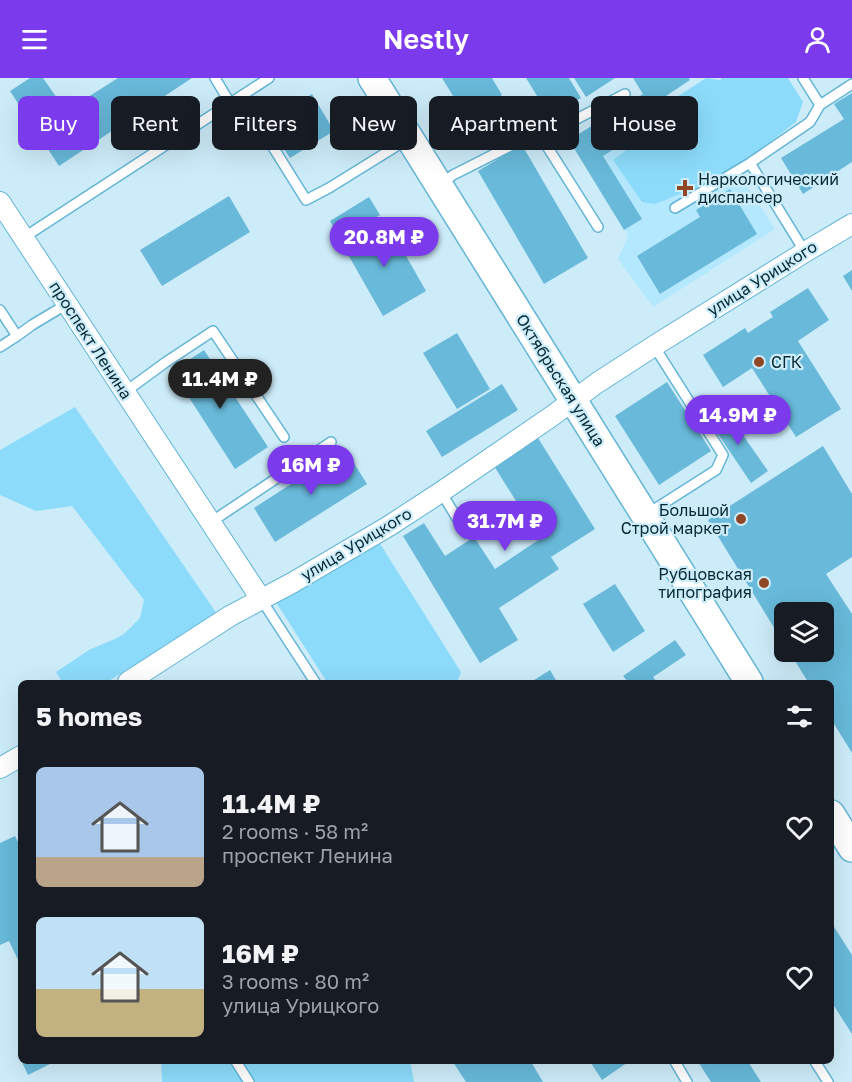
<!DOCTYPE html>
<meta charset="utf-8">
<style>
:root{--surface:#171b24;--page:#20242c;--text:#f1f3f6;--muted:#9ea1a6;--accent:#7c3aed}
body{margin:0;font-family:"Golos Text",sans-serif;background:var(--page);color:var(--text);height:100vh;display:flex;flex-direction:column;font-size:22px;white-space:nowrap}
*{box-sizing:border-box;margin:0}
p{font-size:20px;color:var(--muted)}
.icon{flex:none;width:33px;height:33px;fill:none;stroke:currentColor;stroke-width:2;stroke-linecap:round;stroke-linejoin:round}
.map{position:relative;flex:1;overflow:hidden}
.sheet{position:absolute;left:18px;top:602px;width:816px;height:384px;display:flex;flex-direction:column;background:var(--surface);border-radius:9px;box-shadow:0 6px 24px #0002}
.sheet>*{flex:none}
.banner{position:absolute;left:18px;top:18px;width:816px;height:54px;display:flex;gap:12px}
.controls{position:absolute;left:774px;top:524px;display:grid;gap:12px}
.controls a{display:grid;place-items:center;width:60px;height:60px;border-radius:9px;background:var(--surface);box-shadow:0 6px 24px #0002;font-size:30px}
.price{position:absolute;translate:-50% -51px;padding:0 14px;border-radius:21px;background:var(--accent);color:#fff;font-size:20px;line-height:39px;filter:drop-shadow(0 2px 3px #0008)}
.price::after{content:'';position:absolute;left:50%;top:36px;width:18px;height:14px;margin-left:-9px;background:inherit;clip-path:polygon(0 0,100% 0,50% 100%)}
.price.current{background:#222;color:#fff}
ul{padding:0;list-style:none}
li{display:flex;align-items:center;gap:18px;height:150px;padding:0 18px}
li span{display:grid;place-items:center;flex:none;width:168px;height:120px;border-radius:9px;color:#555}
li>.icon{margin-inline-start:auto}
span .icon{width:72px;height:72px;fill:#fffc;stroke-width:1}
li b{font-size:26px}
h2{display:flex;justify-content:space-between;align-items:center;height:72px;padding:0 18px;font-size:26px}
.chip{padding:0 21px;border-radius:9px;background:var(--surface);box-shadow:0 6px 24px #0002;font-size:21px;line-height:54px}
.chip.current{background:var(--accent);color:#fff}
header{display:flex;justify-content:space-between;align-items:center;height:78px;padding:0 18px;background:var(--accent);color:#fff;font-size:27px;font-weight:600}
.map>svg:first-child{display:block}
</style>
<header><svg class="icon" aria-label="menu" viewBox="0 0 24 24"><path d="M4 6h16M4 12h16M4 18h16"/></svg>Nestly<svg class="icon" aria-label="person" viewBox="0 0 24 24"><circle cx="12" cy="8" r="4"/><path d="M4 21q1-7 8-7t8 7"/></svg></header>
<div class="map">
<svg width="852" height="1004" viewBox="0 0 852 1004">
<rect width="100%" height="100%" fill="#cdecf9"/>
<path fill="#b4e8fe" d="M693,25L775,151L653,229L618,181L628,158L625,151L642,141L602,79Z"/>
<path fill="#8cdbfb" d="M706,0L720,2L722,0H788L803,24L796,44L757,74L707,105L655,126L642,124L613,82L661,47L663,28Z
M75,329L217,536L107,604H62L56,594L89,572L117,560L125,555L140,540L144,522L72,428L36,433L0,417V372Z
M372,453L461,594L457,604H327L270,515Z
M161,983H410L414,1004H162Z"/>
<path fill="#68b9da" d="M30,0H43L66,33L118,0H192L59,88L10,13Z
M442,0H492L502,17L466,39Z
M526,0H569L581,20L550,39Z
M574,0H615L586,19Z
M633,0H689L690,2L651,28L659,43L603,78L642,141L624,152L569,62L643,16Z
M852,15V84L803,116L781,80L844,41L834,26Z
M312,16L334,53L290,80L267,44Z
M522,67L588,180L544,206L478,93Z
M730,111L757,156L660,216L637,178L700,139L696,132Z
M229,118L250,154L162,208L140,172Z
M369,119L380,137L340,160L330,143Z
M385,141L426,213L383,238L342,166Z
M852,192V213L843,198Z
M808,210L829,242L798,263L841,331L796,359L752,290L723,309L703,277L745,250L748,255L760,247L773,239L770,234Z
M457,255L490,311L457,331L423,275Z
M204,272L268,369L235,391L172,293Z
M667,304L711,373L659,407L615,338Z
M502,306L518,332L442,379L426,353Z
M724,330L768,393L751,405L708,341Z
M538,360L595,451L551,479L559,491L499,530L518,562L480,585L403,458L424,445L445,478L474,459L495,491L540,461L494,388Z
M823,368L852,416V479L826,496L852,536V675L831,641V604H808L789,573H824V534H784V566L708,442Z
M345,371L367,406L275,464L254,430Z
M615,506L645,553L613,574L583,526Z
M675,562L686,577L653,599L657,604H628L623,598Z
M550,592L557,604H531Z
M15,758L21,770V888L9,863L0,867V765Z
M831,844L852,877V956L831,923Z
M21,982H51L52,985L28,997Z
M455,982H530L543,1004H466L453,984Z
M589,982H631L602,1002Z
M697,982H747L761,1004H711Z"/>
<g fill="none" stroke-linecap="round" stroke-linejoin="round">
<g stroke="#64b5d6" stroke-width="12">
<path id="service" d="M215,0L230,25
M803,0L820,27
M263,53L306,122L329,110L408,61
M538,54L598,149
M750,85L805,174
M441,106L453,97L538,54L563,48L625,16
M675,130L750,85L810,44L820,27L852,6
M23,160L269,0
M0,232L17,258L32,247L67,226
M0,269L17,258
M125,314L166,284L213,253L284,359
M441,414L466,455
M647,436L716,392L723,377L654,268
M211,444L331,364
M261,521L315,604
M235,982L249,1004
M674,982L687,1004
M814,982L828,1004"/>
</g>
<g stroke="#64b5d6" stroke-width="22">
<path id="minor" d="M0,124L261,521
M128,604L230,538L292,505L389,448L441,414L552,338L597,305L654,268L805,174L852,146
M0,690L21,678"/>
</g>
<g stroke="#64b5d6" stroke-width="30">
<path id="secondary" d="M372,0L749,604
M831,736L852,770"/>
</g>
<use href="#service" stroke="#fff" stroke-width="9"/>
<use href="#minor" stroke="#fff" stroke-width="20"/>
<use href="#secondary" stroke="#fff" stroke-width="27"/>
</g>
<g fill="#8f4823" stroke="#cdecf9" stroke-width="2">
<path d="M682 101h6v6h6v6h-6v6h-6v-6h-6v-6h6z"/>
<circle cx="759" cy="284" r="6"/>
<circle cx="741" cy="441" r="6"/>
<circle cx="764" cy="505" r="6"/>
</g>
<g text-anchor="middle" stroke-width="4.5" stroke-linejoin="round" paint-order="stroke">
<g font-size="16" fill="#042935" stroke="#cdecf9" text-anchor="start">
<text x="698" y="107">Наркологический<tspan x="698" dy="18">диспансер</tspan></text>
<text x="771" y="290">СГК</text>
<text x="729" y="438" text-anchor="end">Большой<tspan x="729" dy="18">Строй маркет</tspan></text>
<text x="752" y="502" text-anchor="end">Рубцовская<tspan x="752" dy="18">типография</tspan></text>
</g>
<g font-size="16" fill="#042935" stroke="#cdecf9">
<text transform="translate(762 200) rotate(-32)" y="6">улица Урицкого</text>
<text transform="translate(91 262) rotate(57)" y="6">проспект Ленина</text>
<text transform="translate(561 302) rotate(58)" y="6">Октябрьская улица</text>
<text transform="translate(356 466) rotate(-31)" y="6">улица Урицкого</text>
</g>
</g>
</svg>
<div class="controls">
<a><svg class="icon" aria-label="layers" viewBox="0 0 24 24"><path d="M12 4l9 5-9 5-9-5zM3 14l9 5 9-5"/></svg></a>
</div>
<b class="price" style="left:384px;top:190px">20.8M ₽</b>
<b class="price current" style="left:220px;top:332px">11.4M ₽</b>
<b class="price" style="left:738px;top:368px">14.9M ₽</b>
<b class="price" style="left:311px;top:418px">16M ₽</b>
<b class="price" style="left:505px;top:474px">31.7M ₽</b>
<div class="banner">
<a class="chip current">Buy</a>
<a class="chip">Rent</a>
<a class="chip">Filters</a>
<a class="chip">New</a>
<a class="chip">Apartment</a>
<a class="chip">House</a>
</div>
<section class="sheet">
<h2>5 homes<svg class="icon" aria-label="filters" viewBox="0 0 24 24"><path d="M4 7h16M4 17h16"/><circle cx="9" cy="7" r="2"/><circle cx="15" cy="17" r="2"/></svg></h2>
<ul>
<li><span style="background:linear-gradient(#a9c7e8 75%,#b9a48a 0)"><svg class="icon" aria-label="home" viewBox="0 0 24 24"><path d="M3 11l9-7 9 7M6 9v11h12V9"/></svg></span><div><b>11.4M ₽</b><p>2 rooms · 58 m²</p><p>проспект Ленина</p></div><svg class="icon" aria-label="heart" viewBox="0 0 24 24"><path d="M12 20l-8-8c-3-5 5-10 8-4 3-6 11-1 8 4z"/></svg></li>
<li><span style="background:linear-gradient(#bfe0f5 60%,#c2b280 0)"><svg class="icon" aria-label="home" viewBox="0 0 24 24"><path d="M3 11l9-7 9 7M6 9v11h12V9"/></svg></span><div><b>16M ₽</b><p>3 rooms · 80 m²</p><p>улица Урицкого</p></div><svg class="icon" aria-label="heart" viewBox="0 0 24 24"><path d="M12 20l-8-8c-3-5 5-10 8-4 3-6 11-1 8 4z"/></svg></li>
</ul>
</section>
</div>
